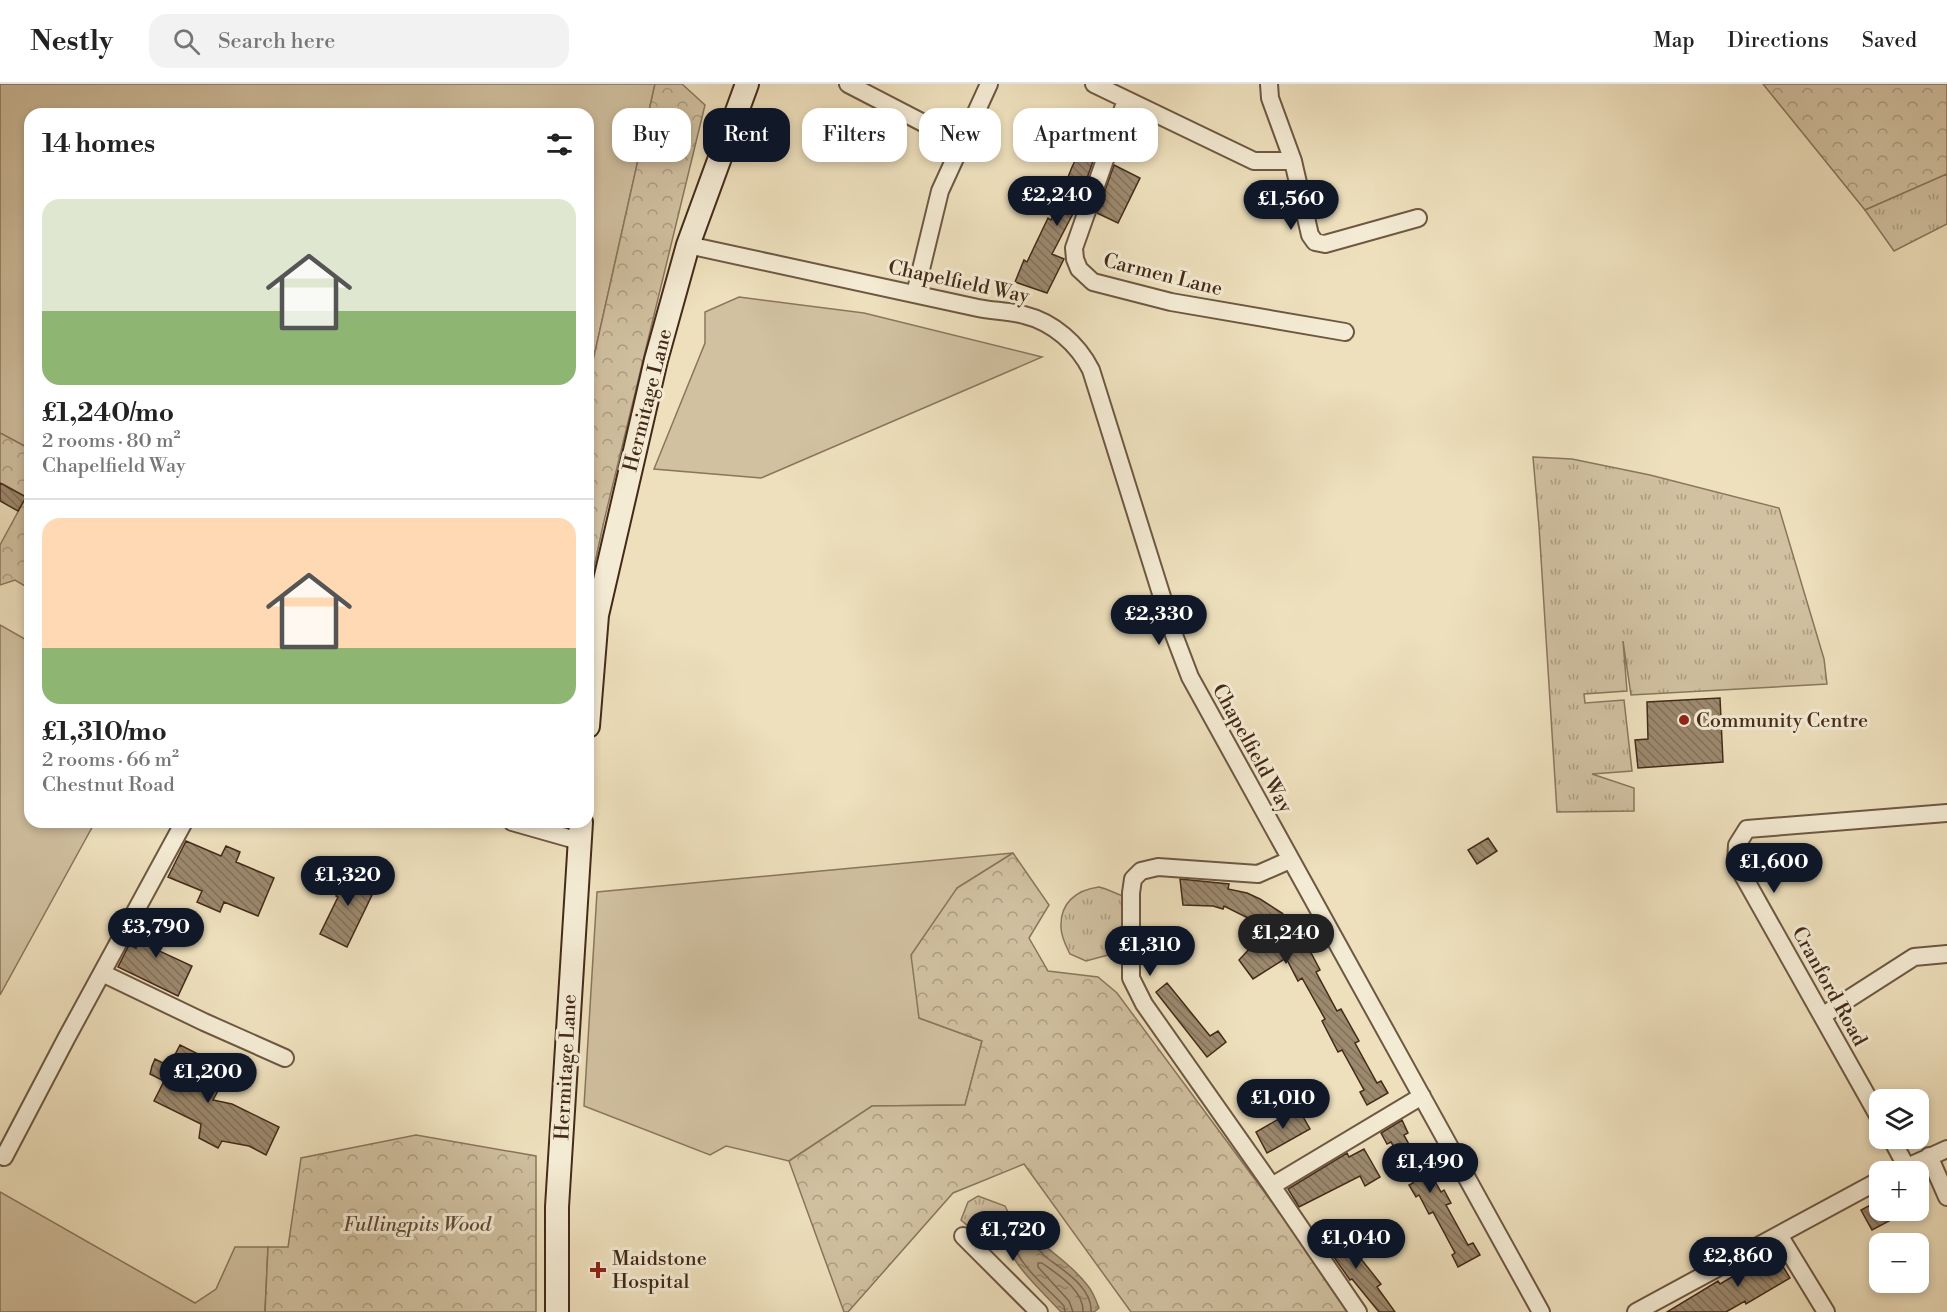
<!DOCTYPE html>
<meta charset="utf-8">
<style>
:root{--surface:#fff;--page:#f2f2f2;--text:#222;--muted:#767676;--line:#e0e0e0;--accent:#111827}
body{margin:0;font-family:"Libre Bodoni",serif;background:var(--page);color:var(--text);height:100vh;display:flex;flex-direction:column;font-size:22px;white-space:nowrap}
*{box-sizing:border-box;margin:0}
p{font-size:20px;color:var(--muted)}
.icon{flex:none;width:33px;height:33px;fill:none;stroke:currentColor;stroke-width:2;stroke-linecap:round;stroke-linejoin:round}
.map{position:relative;flex:1;overflow:hidden}
.side{position:absolute;left:24px;top:24px;width:570px;height:720px;display:flex;flex-direction:column;background:var(--surface);border-radius:18px;box-shadow:0 3px 9px #0003}
.side>*{flex:none}
.top-card{position:absolute;left:612px;top:24px;width:570px;height:54px;display:flex;gap:12px}
.buttons{position:absolute;left:1869px;top:1005px;display:grid;gap:12px}
.buttons a{display:grid;place-items:center;width:60px;height:60px;border-radius:12px;background:var(--surface);box-shadow:0 3px 9px #0003;font-size:30px}
.price{position:absolute;translate:-50% -51px;padding:0 14px;border-radius:21px;background:var(--accent);color:#fff;font-size:20px;line-height:39px;filter:drop-shadow(0 2px 3px #0008)}
.price::after{content:'';position:absolute;left:50%;top:36px;width:18px;height:14px;margin-left:-9px;background:inherit;clip-path:polygon(0 0,100% 0,50% 100%)}
.price.on{background:#222;color:#fff}
ul{padding:0;list-style:none}
li{display:grid;align-content:center;gap:12px;height:318px;padding:0 18px}
li+li{border-top:2px solid var(--line)}
li span{display:grid;place-items:center;height:186px;border-radius:18px;color:#555}
li>.icon{margin-inline-start:auto}
span .icon{width:108px;height:108px;fill:#fffc;stroke-width:1}
li b{font-size:26px}
h2{display:flex;justify-content:space-between;align-items:center;height:72px;padding:0 18px;font-size:26px}
.pill{padding:0 21px;border-radius:18px;background:var(--surface);box-shadow:0 3px 9px #0003;font-size:21px;line-height:54px}
.pill.on{background:var(--accent);color:#fff}
header{display:flex;align-items:center;gap:36px;box-sizing:border-box;height:84px;padding:0 30px;background:var(--surface);border-bottom:2px solid var(--line)}
header strong{font-size:28px}
nav{display:flex;gap:33px;margin-inline-start:auto;font-size:21px}
.search{width:420px;height:54px;background:var(--page);display:flex;align-items:center;gap:15px;box-sizing:border-box;padding:0 21px;border-radius:18px;color:var(--muted);font-size:22px}
.map>svg:first-child{display:block}
</style>
<header>
<strong>Nestly</strong>
<div class="search"><svg class="icon" aria-label="search" viewBox="0 0 24 24"><circle cx="10" cy="10" r="6"/><path d="M15 15l6 6"/></svg>Search here</div>
<nav><a>Map</a><a>Directions</a><a>Saved</a></nav>
</header>
<div class="map">
<svg width="1947" height="1228" viewBox="0 0 1947 1228">
<defs>
<pattern id="forest-crowns" width="20" height="18" patternUnits="userSpaceOnUse" patternTransform="scale(1.5)"><rect width="20" height="18" fill="#d1c1a1"/><path d="M2 6a3 3 0 1 1 6 0M12 15a3 3 0 1 1 6 0" fill="none" stroke="#ab9d82"/></pattern>
<pattern id="park-tufts" width="24" height="20" patternUnits="userSpaceOnUse" patternTransform="scale(1.5)"><rect width="24" height="20" fill="#d1c1a1"/><path d="M3 7l-1-3M5 7V3M7 7l1-3M15 17l-1-3M17 17v-4M19 17l1-3" fill="none" stroke="#ab9d82"/></pattern>
<pattern id="water-ripples" width="26" height="14" patternUnits="userSpaceOnUse" patternTransform="scale(1.5)"><rect width="26" height="14" fill="#b4a285"/><path d="M2 4q2-2 4 0t4 0M15 11q2-2 4 0t4 0" fill="none" stroke="#94846c"/></pattern>
<pattern id="building-back-hatch" width="6" height="6" patternUnits="userSpaceOnUse" patternTransform="scale(1.5)"><rect width="6" height="6" fill="#9c896e"/><path d="M-1 5l2 2M0 0l6 6M5-1l2 2" fill="none" stroke="#81705a"/></pattern>
</defs>
<rect width="100%" height="100%" fill="#eee0bd"/>
<filter id="stains"><feTurbulence type="fractalNoise" baseFrequency=".00333" numOctaves="4"/><feColorMatrix values="0 0 0 0 .2 0 0 0 0 .09 0 0 0 0 .02 0 0 0 .5 -.17"/></filter>
<radialGradient id="worn" r=".72"><stop offset=".6" stop-color="#630" stop-opacity="0"/><stop offset="1" stop-color="#630" stop-opacity=".3"/></radialGradient>
<path fill="#d1c1a1" stroke="#8a765d" stroke-width="1.5" d="M0,0H655L588,299V30H30V365L0,349Z
M739,213L864,229L1042,273L761,394L654,385L705,259V228Z
M0,541L30,558V738H95L0,911Z
M1013,769L957,804L919,934L982,957L965,1021L872,1022L789,1077L726,1062L710,1071L584,1022L597,808Z
M0,1108L195,1219L216,1205L235,1163H268L265,1228H0Z"/>
<path fill="url(#forest-crowns)" stroke="#8a765d" stroke-width="1.5" d="M655,0H682L705,21L604,437L588,511V299Z
M1763,0H1947V90L1865,126Z
M0,349L30,365V505L15,496L0,501V461L26,413L3,400L0,404Z
M1013,769L1049,821L1029,854L1048,887L1098,893L1117,909L1308,1167L1348,1228H1131L1024,1080L953,1109L848,1228H844L789,1077L872,1022L965,1021L982,957L919,934L911,871L957,804Z
M416,1051L536,1072V1228H265L268,1163H288L301,1074Z"/>
<path fill="url(#park-tufts)" stroke="#8a765d" stroke-width="1.5" d="M1947,90V140L1894,167L1865,126Z
M1533,373L1572,375L1650,391L1779,424L1824,575L1827,600L1631,611L1623,557L1627,607L1584,610L1585,619L1624,616L1632,687L1592,690L1634,704V727L1557,728L1539,442Z
M1099,803C1108,805 1114,809 1123,812L1125,846L1121,850L1118,861L1108,871L1086,877L1070,870C1066,862 1061,853 1061,843C1060,819 1076,806 1099,803Z
M978,1112L1005,1122L1011,1134L1002,1149L994,1154L981,1153L961,1136L968,1118Z"/>
<path fill="url(#water-ripples)" stroke="#87725a" stroke-width="1.5" d="M1027,1147C1047,1165 1072,1181 1088,1202C1093,1208 1096,1216 1099,1224L1094,1228H1061C1041,1206 1017,1186 1005,1158L1012,1149Z"/>
<g fill="none" stroke-linecap="round" stroke-linejoin="round">
<path stroke="#7c664f" stroke-width="1.5" d="M1065,1228L1064,1222C1046,1203 1022,1184 1013,1160L1016,1155L1026,1154C1033,1160 1040,1167 1047,1174C1063,1186 1093,1204 1091,1228
M1073,1228L1069,1217L1038,1183V1179H1042C1057,1190 1084,1206 1083,1228"/>
</g>
<path fill="url(#building-back-hatch)" stroke="#442a19" stroke-width="1.5" d="M1085,57L1098,63L1078,120L1052,170L1064,175L1047,209L1015,198L1024,176L1027,178L1048,134L1051,136L1072,83Z
M1114,81L1140,94L1118,139L1097,129Z
M0,399L26,413L18,427L0,417Z
M1720,614L1723,678L1638,684L1635,656L1648,655L1647,618Z
M1488,754L1497,767L1477,780L1468,766Z
M186,757L221,772L226,762L240,768L236,778L274,794L258,832L224,818L220,828L197,818L202,807L168,793Z
M351,780L370,789L362,806L372,811L347,863L320,850L338,813L336,812Z
M1180,795L1229,800L1228,805L1247,809L1260,815L1282,829L1295,842L1309,862L1308,863L1320,886L1316,888L1337,927L1341,925L1359,957L1355,959L1377,999L1381,997L1388,1009L1367,1021L1360,1008L1364,1006L1342,966L1338,968L1322,937L1325,935L1302,894L1298,897L1286,874L1253,895L1239,876L1266,847L1248,834L1224,822L1223,825L1213,822L1183,821Z
M153,828L171,836L157,866L192,882L178,912L118,883L129,861L136,864Z
M1167,899L1210,952L1218,947L1226,958L1207,973L1156,908Z
M180,961L214,978L206,996L220,1003L213,1016L232,1020L279,1043L266,1071L249,1062L222,1057L218,1064L199,1054L201,1040L154,1017L164,997L150,990L152,982L155,975L169,982Z
M1298,1024L1310,1045L1267,1069L1256,1048Z
M1402,1036L1408,1049L1404,1051L1426,1092L1430,1089L1441,1108L1444,1106L1451,1119L1446,1121L1468,1161L1473,1159L1480,1171L1458,1183L1452,1171L1455,1169L1433,1128L1429,1130L1419,1111L1416,1113L1409,1101L1413,1099L1391,1058L1387,1060L1381,1049Z
M1364,1065L1380,1093L1365,1102L1360,1092L1299,1123L1288,1105L1347,1069L1349,1073Z
M1880,1116V1126H1886L1891,1136L1872,1146L1861,1126Z
M1340,1143L1347,1153L1345,1155L1381,1200L1377,1203L1395,1228H1379L1352,1195L1350,1196L1322,1156Z
M1774,1168L1790,1194L1746,1220L1745,1217L1726,1228H1667L1718,1197L1720,1200Z"/>
<g fill="none" stroke-linecap="round" stroke-linejoin="round">
<g stroke="#6e5842" stroke-width="20">
<path id="minor" d="M848,0L962,59
M1094,0L1254,77H1293
M1269,0L1270,14L1293,77L1310,151L1315,158L1325,160L1418,134
M1126,16L1074,164L1075,175L1079,185L1093,198L1171,218L1345,248
M688,161L978,224C993,227 1010,227 1024,231C1053,238 1078,260 1091,286L1174,551L1190,593L1541,1228
M915,210L940,107L989,0
M512,738L579,757
M1290,776L1258,790L1158,783L1141,787L1133,795L1131,809V894L1144,920L1272,1102L1358,1228
M102,889L204,938L285,974
M1822,932L1914,873L1947,870
M1880,1035L1736,779L1737,761L1747,745L1947,729
M1891,1054L1906,1082
M1929,1072L1947,1113
M4,1073L67,953L184,738
M1896,1088L1947,1065
M1272,1102L1422,1012
M1779,1151L1826,1228
M963,1152L1039,1228
M1636,1228L1880,1096"/>
</g>
<g stroke="#442a19" stroke-width="26">
<path id="secondary" d="M588,642L597,531L656,276L688,161L747,0
M557,1228V1123L581,738"/>
</g>
<use href="#minor" stroke="#f4ebd4" stroke-width="16"/>
<use href="#secondary" stroke="#f4ebd4" stroke-width="22"/>
</g>
<g fill="#8f2418" stroke="#f4ebd4" stroke-width="2">
<circle cx="1684" cy="636" r="6"/>
<path d="M595 1177h6v6h6v6h-6v6h-6v-6h-6v-6h6z"/>
</g>
<g text-anchor="middle" stroke-width="6" stroke-linejoin="round" paint-order="stroke">
<g font-size="20" fill="#442a19" stroke="#f4ebd4">
<text transform="translate(1163 190) rotate(14)" y="7">Carmen Lane</text>
<text transform="translate(959 197) rotate(12)" y="7">Chapelfield Way</text>
<text transform="translate(647 316) rotate(-76)" y="7">Hermitage Lane</text>
<text transform="translate(1253 664) rotate(61)" y="7">Chapelfield Way</text>
<text transform="translate(1830 902) rotate(61)" y="7">Cranford Road</text>
<text transform="translate(565 983) rotate(-87)" y="7">Hermitage Lane</text>
</g>
<g font-size="20" fill="#442a19" stroke="#f4ebd4" text-anchor="start">
<text x="1696" y="643">Community Centre</text>
<text x="612" y="1181">Maidstone<tspan x="612" dy="23">Hospital</tspan></text>
</g>
<g font-size="20" font-style="italic" fill="#604834" stroke="#f4ebd4">
<text x="417" y="1147">Fullingpits Wood</text>
</g>
</g>
<rect width="100%" height="100%" filter="url(#stains)"/>
<rect width="100%" height="100%" fill="url(#worn)"/>
</svg>
<div class="buttons">
<a><svg class="icon" aria-label="layers" viewBox="0 0 24 24"><path d="M12 4l9 5-9 5-9-5zM3 14l9 5 9-5"/></svg></a>
<a>+</a>
<a>−</a>
</div>
<b class="price" style="left:1057px;top:143px">£2,240</b>
<b class="price" style="left:1291px;top:147px">£1,560</b>
<b class="price" style="left:1159px;top:562px">£2,330</b>
<b class="price" style="left:1774px;top:810px">£1,600</b>
<b class="price" style="left:348px;top:823px">£1,320</b>
<b class="price" style="left:156px;top:875px">£3,790</b>
<b class="price on" style="left:1286px;top:881px">£1,240</b>
<b class="price" style="left:1150px;top:893px">£1,310</b>
<b class="price" style="left:208px;top:1020px">£1,200</b>
<b class="price" style="left:1283px;top:1046px">£1,010</b>
<b class="price" style="left:1430px;top:1110px">£1,490</b>
<b class="price" style="left:1013px;top:1178px">£1,720</b>
<b class="price" style="left:1356px;top:1186px">£1,040</b>
<b class="price" style="left:1738px;top:1204px">£2,860</b>
<div class="top-card">
<a class="pill">Buy</a>
<a class="pill on">Rent</a>
<a class="pill">Filters</a>
<a class="pill">New</a>
<a class="pill">Apartment</a>
</div>
<section class="side">
<h2>14 homes<svg class="icon" aria-label="filters" viewBox="0 0 24 24"><path d="M4 7h16M4 17h16"/><circle cx="9" cy="7" r="2"/><circle cx="15" cy="17" r="2"/></svg></h2>
<ul>
<li><span style="background:linear-gradient(#dfe7d0 60%,#8fb573 0)"><svg class="icon" aria-label="home" viewBox="0 0 24 24"><path d="M3 11l9-7 9 7M6 9v11h12V9"/></svg></span><div><b>£1,240/mo</b><p>2 rooms · 80 m²</p><p>Chapelfield Way</p></div></li>
<li><span style="background:linear-gradient(#ffd9b3 70%,#8fb573 0)"><svg class="icon" aria-label="home" viewBox="0 0 24 24"><path d="M3 11l9-7 9 7M6 9v11h12V9"/></svg></span><div><b>£1,310/mo</b><p>2 rooms · 66 m²</p><p>Chestnut Road</p></div></li>
</ul>
</section>
</div>
